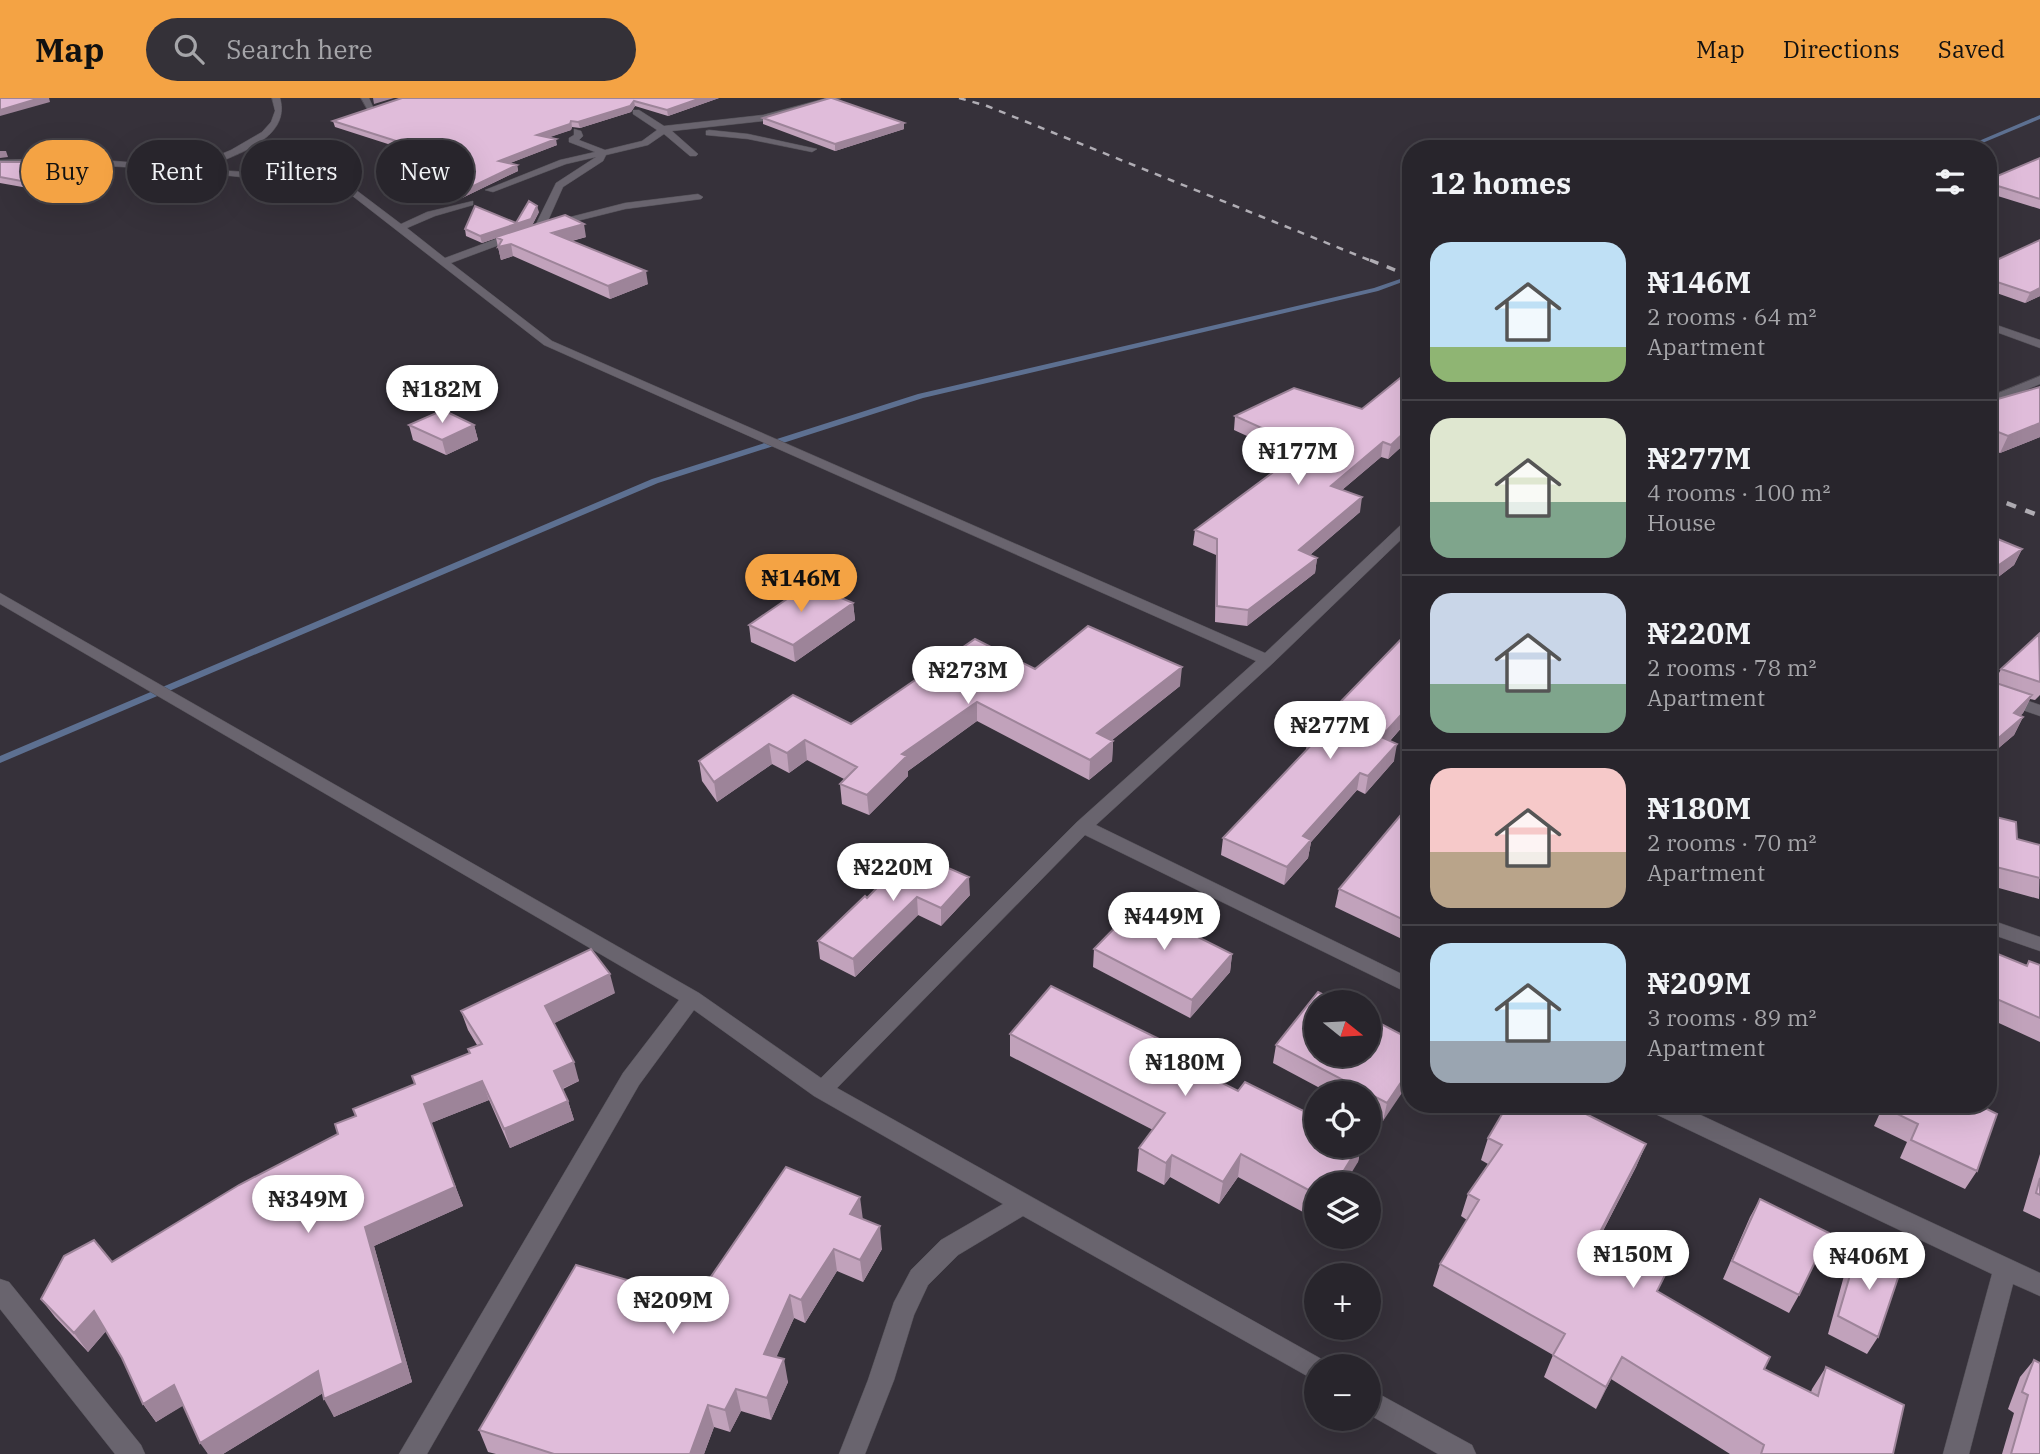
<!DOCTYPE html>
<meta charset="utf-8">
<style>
:root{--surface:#28252c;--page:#343138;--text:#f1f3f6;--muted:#a5a5a9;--line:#444248;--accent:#f4a344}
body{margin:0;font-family:"IBM Plex Serif",serif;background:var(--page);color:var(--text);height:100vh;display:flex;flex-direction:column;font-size:26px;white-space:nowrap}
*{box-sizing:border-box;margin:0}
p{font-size:23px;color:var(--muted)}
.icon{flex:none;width:38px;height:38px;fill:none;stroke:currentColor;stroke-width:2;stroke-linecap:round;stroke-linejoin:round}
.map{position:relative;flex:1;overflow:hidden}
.details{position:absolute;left:1402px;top:42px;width:595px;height:973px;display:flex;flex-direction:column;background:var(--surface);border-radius:28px;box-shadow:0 7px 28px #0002,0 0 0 2px var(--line)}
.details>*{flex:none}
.banner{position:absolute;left:21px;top:42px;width:665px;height:63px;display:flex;gap:14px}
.needle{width:46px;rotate:108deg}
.fabs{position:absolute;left:1304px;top:892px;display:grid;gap:14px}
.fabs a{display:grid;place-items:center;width:77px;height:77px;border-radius:50%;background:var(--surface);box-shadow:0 7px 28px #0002,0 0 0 2px var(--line);font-size:35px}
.price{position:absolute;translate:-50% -60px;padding:0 16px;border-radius:24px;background:#fff;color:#222;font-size:23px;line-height:46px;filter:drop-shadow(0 2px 4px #0008)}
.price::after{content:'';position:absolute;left:50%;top:42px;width:21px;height:16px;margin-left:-10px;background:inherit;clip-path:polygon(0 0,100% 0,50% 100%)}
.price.active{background:var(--accent);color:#111}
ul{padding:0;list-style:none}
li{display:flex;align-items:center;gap:21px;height:175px;padding:0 28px}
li+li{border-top:2px solid var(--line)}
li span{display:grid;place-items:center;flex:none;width:196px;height:140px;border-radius:21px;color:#555}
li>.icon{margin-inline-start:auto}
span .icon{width:84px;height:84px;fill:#fffc;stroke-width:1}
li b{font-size:30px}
h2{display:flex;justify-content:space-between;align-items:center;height:84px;padding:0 28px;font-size:30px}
.pill{padding:0 24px;border-radius:32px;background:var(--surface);box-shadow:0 7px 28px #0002,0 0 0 2px var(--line);font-size:24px;line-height:63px}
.pill.active{background:var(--accent);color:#111}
header{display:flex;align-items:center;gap:42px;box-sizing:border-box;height:98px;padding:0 35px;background:var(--accent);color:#111}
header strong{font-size:33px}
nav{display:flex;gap:38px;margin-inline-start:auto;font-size:24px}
.search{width:490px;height:63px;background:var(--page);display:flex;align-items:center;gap:18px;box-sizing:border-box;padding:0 24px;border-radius:38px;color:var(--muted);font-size:26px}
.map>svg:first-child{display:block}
</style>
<header>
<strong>Map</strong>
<div class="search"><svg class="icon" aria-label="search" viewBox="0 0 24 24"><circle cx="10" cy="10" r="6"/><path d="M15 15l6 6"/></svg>Search here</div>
<nav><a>Map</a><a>Directions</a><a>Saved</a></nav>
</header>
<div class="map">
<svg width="2040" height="1356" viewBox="0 0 2040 1356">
<rect width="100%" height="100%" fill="#36313a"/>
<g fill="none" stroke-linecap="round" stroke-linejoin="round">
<path fill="#5d7091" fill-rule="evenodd" d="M2040,17V21L1968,51H1960Z
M1403,180L1406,182L1405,183L1378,193L923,300L658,385L0,665V658L652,381L918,296L1374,190Z"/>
<g stroke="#535057" stroke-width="1">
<path id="minor" d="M272,0H280C292,42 232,58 202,71L261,75L356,92L401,126L427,114L473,103V107L435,118L407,130L445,160L515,134H523V138L451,165L552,243L1265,555L1405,423L1410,422V433L1273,565L1096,727L1410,880V896L1085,737L837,990L1325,1263L1328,1269H1316V1283L1023,1118L958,1157L928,1187L914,1217L894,1282L865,1356H839L868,1282L894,1204L911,1172L941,1142L1003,1106L814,998L694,912L639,987L427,1356H399L623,975L679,902L0,506V495L699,895L821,980L1077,724L1256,563L544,247L350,96L261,81L171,72L76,66L0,68V62L76,60L190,69L231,52L262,34L271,24L275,13Z
M361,0H369L377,18H371Z
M827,0H841L763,23L672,33L698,56L696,58H690L664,36L648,47L606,57L603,63L563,89L547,125L625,105L698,96L703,99L701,101L625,111L549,130L545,128L539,133L534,130L556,85L596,59L566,66L493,94L485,92L560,62L595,54L569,44V40L574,37V31L581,33L583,38L579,42L605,52L642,43L657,32L633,16V12H639L664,28L763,17Z
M709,32L748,36L817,51L812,54L748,41L706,37V33Z
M1988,224L2040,242V250L1988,231Z
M2040,278V286L1988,308V299Z
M1988,589L2040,607V618L1988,600Z
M1988,821L2040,839V853L1988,835Z
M1644,1006H1677L2040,1175V1198L2013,1186L1969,1356H1943L1992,1176L1647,1012Z
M0,1181L9,1184L141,1347L145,1356H115L0,1211Z
M1368,1290L1472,1347L1476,1356H1438L1368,1316Z"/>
</g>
<use href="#minor" fill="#69646e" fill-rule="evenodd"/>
<path stroke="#b0adb4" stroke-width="2.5" stroke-dasharray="7 7" stroke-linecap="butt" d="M959,0L987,8L1374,164"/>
<path stroke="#b0adb4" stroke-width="3.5" stroke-dasharray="9 9" stroke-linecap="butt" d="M1370,162L1410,178"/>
<path stroke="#b0adb4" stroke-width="4.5" stroke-dasharray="10 10" stroke-linecap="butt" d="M1988,398L2040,418"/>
</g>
<path fill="#c1a2bb" d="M402,0H719L668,18L635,8L631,14L580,30L572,29L571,32L549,39L557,47L510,65L517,67L518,73L462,100L426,77L424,70L444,64L335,29L333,23Z
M763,20L904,31L835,53L763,26Z
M2040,60V111L1988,95V82Z
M0,64L68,93L67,97L0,85Z
M539,114L532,127L586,139L572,143L648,186L610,201L513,158L501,162L496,140L482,145L466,138L465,131L516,125Z
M1988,166L2040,198L2025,205L1988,192Z
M1410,272V341L1388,361L1381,359L1342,392L1360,414L1310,457L1317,460L1315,475L1247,528L1215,524L1216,457L1193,447L1195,432L1293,359L1234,332L1235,318L1362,311Z
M2040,289V339L2000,355L1988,350V298L1998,301Z
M409,327H474L478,342L446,357L413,342Z
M1988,437L2022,451L2014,467L1989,486Z
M853,505L855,522L795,564L751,544L749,527Z
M1410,532V620L1390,643L1394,663L1365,696L1357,692L1311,744L1308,760L1284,787L1221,757L1223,740L1306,652L1308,640Z
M2040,536V597L2035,602L2030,601L2023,615L2020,618L2023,619L2014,637L1988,659V583H1995L2001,571Z
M1035,571L1180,588L1112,642L1113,643L1112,663L1089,682L977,623L908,673V678L869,717L842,706L840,686L844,681L807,662L789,675L772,666L717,704L702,683L699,663L851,626Z
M1410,706V832L1404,842L1335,809L1339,791Z
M1988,717L2017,741L2040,747L2039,801L1988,787Z
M970,797L941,828L918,817L855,879L820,861L818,843L867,800Z
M1094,851L1232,856L1230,874L1190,920L1093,869Z
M1988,852L2026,868L2029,863L2040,867V944L1988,920Z
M615,895L554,925L579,983L563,991L568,1003L574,1022L510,1050L489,1002L431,1025L463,1108L374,1148L412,1284L334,1319L323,1295L223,1356H208L183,1307L156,1324L143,1306L122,1260L106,1233L88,1254L55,1219L41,1201L112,1164L338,1036L356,1018L470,955L477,947L468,932L461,913Z
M1010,936L1159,941L1158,953L1316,1048H1361L1358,1064L1316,1087V1121L1238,1079L1219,1106L1170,1079L1164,1087L1137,1073L1139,1050L1153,1032L1010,958Z
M1410,941L1383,1023L1368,1016V996H1331L1273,965L1276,947Z
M1884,1006H1977V1073L1965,1091L1900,1060L1907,1044L1874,1028Z
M1488,1040L1646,1046L1636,1069L1603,1133L1657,1193L1764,1271L1811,1294L1812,1291L1826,1269L1893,1356H1730L1611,1281L1596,1311L1544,1279L1553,1257L1433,1188L1440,1166L1467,1122L1461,1118L1468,1096L1488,1066L1481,1062Z
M2040,1056V1121L2023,1113Z
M1760,1101L1799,1197L1789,1215L1723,1181L1750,1119Z
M863,1121L882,1151L863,1184L837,1173L805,1225L794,1220L776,1259L788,1284L771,1322L741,1313L730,1334L714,1329L704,1356H496L488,1354L479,1332L695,1202Z
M1858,1150L1878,1239L1867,1256L1828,1236L1847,1167Z
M2034,1262L2040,1356H2002L2014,1315L2008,1311L2020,1279Z"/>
<path fill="#9d8499" d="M40,0H49L50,4L0,18V12Z
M373,0H394L374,6Z
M701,0H719L668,18L667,12Z
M634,3L635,8L631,14L580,30L578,24Z
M571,23L572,29L571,32L539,43L537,37Z
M904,25V31L835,53V46Z
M556,41L557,47L500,69L499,63Z
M0,53H6L8,59L0,60Z
M517,67L518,73L462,100L461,94Z
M66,87L68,93L67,97L64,91Z
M537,108L539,114L532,128L482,145L480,138L531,121Z
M584,126L586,139L555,147L552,135Z
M511,146L513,158L501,162L498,149Z
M646,173L648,186L610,201L608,188Z
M2040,190V198L2025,205L2030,195Z
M2040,325V339L2000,355L2008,338Z
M474,327L478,342L446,357L442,342Z
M1410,329V341L1388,361L1391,347Z
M1383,344L1381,359L1329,403L1331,388Z
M1362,399L1360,414L1297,468L1299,452Z
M2022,451L2014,467L1989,486L1996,469Z
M1317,460L1315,475L1247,528L1248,512Z
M853,505L855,522L795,564L793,547Z
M1182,569L1180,588L1096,655L1097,635Z
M2032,597L2023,615L2005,632L2014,615Z
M977,604V623L908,673V678L869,717L867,697L902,656Z
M1410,607V620L1378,656L1381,639Z
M2023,619L2014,637L1988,659V649Z
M805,642L807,662L789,675L787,655Z
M1113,643L1112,663L1089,682L1090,662Z
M769,646L772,666L717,704L714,684Z
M1397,646L1394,663L1365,696L1368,678Z
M1360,675L1357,692L1311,744L1308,760L1284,787L1287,769L1303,738Z
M969,779L970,797L941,828V810Z
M917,799L918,817L855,879L853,861Z
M1410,820V832L1404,842L1408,824Z
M1232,856L1230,874L1190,920L1192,902Z
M610,876L615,895L551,927L545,908Z
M1159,941L1157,964L1153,950Z
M574,964L579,983L559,992L554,973Z
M1410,971V983L1383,1023L1387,1005Z
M482,983L489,1002L431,1025L463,1108L374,1148L412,1284L334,1319L324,1301L365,1129L424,1006Z
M568,1003L574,1022L510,1050L504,1031Z
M1646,1046L1636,1069L1592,1154L1601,1132Z
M1359,1048H1361L1358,1064L1344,1087H1335Z
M1241,1056L1238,1079L1219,1106L1223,1084Z
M1172,1057L1170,1079L1164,1087L1166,1065Z
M860,1099L863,1122L850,1116Z
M880,1128L882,1151L863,1184L860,1162Z
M834,1151L837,1173L805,1225L801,1202Z
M790,1197L794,1220L768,1278L764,1256Z
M94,1213L107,1232L88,1254L74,1235Z
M1622,1259L1596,1311L1606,1289Z
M784,1261L788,1284L771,1322L767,1300Z
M318,1273L328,1292L223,1356H208L200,1345Z
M174,1287L186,1306L156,1324L143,1306Z
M736,1291L741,1313L730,1334L725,1312Z
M708,1307L714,1329L704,1356H690Z"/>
<path fill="#e0bcda" stroke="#9d8499" stroke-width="2" d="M0,0H40L0,12Z
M402,0H701L667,12L634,3L630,8L578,24L571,23L570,26L537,37L556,41L499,63L517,67L461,94L424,70L453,61L333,23Z
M830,0H832L904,25L835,46L763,20Z
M2040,60V101L1988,85V82Z
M0,64H25L66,87L64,91L0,79Z
M529,103L537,108L531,121L480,138L465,131L475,108L516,125Z
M565,117L584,126L552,135L646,173L608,188L511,146L498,149L502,142L496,139Z
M2040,142V190L2030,195L1988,181V166Z
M1410,272V329L1391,347L1383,344L1331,388L1362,399L1299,452L1317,460L1248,512L1217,508V441L1195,432L1306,350L1235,318L1294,290L1362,311Z
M2040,289V325L2008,338L1988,330V298L1998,301Z
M443,312L474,327L442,342L409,327Z
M1988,437L2022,451L1996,469L1988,466Z
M809,486L853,505L793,547L749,527Z
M1088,528L1182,569L1097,635L1113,643L1090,662L977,604L902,656L907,658L867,697L840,686L857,669L805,642L787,655L769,646L714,684L699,663L793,597L851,626L975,541L1035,571Z
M1410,532V607L1381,639L1397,646L1368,678L1360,675L1303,738L1311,742L1287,769L1223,740L1315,643L1308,640L1325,620Z
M2039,536L2040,584L2001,571Z
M1994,578L1996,585L2032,597L2014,615L2023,619L1988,649V583Z
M1410,706V820L1408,824L1339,791Z
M1988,717L2016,724L2017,741L2040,747V780L1988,767Z
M912,754L969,779L941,810L917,799L853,861L818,843L865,798L867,800Z
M1136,808L1232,856L1192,902L1094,851Z
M591,851L610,876L545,908L574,964L554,973L568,1003L504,1031L482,983L424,1006L455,1089L365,1129L403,1265L324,1301L318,1273L200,1345L174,1287L143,1306L122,1260L94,1213L74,1235L41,1201L64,1158L94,1142L112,1164L239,1087L338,1036L335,1026L356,1018L353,1011L415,986L412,978L470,955L468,951L482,946L461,913Z
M1988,852L2027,868L2029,863L2040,867V920L1990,898L1988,902Z
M1051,888L1159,941L1153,950L1238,993L1245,984L1316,1019V1048H1359L1335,1087H1316V1096L1241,1056L1223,1084L1172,1057L1166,1065L1139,1050L1165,1015L1010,936Z
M1318,894L1339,905H1316V957H1368V919L1410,941V971L1387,1005L1276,947Z
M1508,1006H1566L1646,1046L1601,1132L1669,1169L1657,1193L1770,1259L1764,1271L1818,1298L1826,1269L1904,1307L1893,1356H1761L1764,1347L1622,1259L1606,1289L1553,1257L1565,1236L1440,1166L1479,1102L1468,1096L1502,1047L1488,1040Z
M1886,1006H1977L1997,1016L1977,1073L1911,1042L1918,1026L1885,1010Z
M786,1069L860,1099L850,1116L880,1128L860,1162L834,1151L801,1202L790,1197L764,1256L784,1261L767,1300L736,1291L725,1312L708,1307L690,1356H554L479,1332L576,1167L695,1202Z
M2040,1080V1097L2036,1095Z
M1760,1101L1829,1135L1799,1197L1732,1163Z
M1858,1150L1901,1171L1878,1239L1838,1218Z
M2034,1262L2040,1265V1356H2011L2028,1297L2022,1294Z"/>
</svg>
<div class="fabs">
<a><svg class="needle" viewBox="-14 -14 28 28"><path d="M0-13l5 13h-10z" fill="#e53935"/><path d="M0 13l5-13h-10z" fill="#a5a5a9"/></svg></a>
<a><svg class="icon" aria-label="locate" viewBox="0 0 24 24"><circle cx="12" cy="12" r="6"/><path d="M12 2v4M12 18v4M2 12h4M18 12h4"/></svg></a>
<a><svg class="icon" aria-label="layers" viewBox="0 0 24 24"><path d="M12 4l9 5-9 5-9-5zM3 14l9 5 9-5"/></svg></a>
<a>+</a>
<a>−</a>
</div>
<b class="price" style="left:442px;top:327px">₦182M</b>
<b class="price" style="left:1298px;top:389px">₦177M</b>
<b class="price active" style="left:801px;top:516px">₦146M</b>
<b class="price" style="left:968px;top:608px">₦273M</b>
<b class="price" style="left:1330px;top:663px">₦277M</b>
<b class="price" style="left:893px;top:805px">₦220M</b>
<b class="price" style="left:1164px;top:854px">₦449M</b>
<b class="price" style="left:1185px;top:1000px">₦180M</b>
<b class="price" style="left:308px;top:1137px">₦349M</b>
<b class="price" style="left:1633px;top:1192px">₦150M</b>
<b class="price" style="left:1869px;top:1194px">₦406M</b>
<b class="price" style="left:673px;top:1238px">₦209M</b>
<div class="banner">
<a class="pill active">Buy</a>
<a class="pill">Rent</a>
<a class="pill">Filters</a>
<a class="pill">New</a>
</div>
<section class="details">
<h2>12 homes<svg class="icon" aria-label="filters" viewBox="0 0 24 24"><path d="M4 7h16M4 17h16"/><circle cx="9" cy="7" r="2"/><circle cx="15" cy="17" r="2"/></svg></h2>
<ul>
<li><span style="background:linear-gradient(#bfe0f5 75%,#8fb573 0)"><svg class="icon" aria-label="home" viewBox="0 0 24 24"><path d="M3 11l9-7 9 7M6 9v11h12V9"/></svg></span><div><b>₦146M</b><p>2 rooms · 64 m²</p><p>Apartment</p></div></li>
<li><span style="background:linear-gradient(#dfe7d0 60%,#7fa58c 0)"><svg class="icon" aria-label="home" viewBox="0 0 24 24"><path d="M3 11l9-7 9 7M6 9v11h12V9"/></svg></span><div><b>₦277M</b><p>4 rooms · 100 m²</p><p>House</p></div></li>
<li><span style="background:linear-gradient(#c9d6e8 65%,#7fa58c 0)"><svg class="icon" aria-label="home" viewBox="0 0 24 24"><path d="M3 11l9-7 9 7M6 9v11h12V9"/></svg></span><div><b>₦220M</b><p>2 rooms · 78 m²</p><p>Apartment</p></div></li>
<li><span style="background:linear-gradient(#f6c9c9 60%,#b9a48a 0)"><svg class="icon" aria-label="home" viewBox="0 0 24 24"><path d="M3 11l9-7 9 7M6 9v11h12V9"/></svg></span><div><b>₦180M</b><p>2 rooms · 70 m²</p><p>Apartment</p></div></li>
<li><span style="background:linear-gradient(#bfe0f5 70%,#9aa5b1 0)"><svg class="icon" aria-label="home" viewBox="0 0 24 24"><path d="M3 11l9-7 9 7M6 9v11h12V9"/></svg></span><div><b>₦209M</b><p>3 rooms · 89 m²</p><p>Apartment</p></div></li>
</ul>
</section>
</div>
